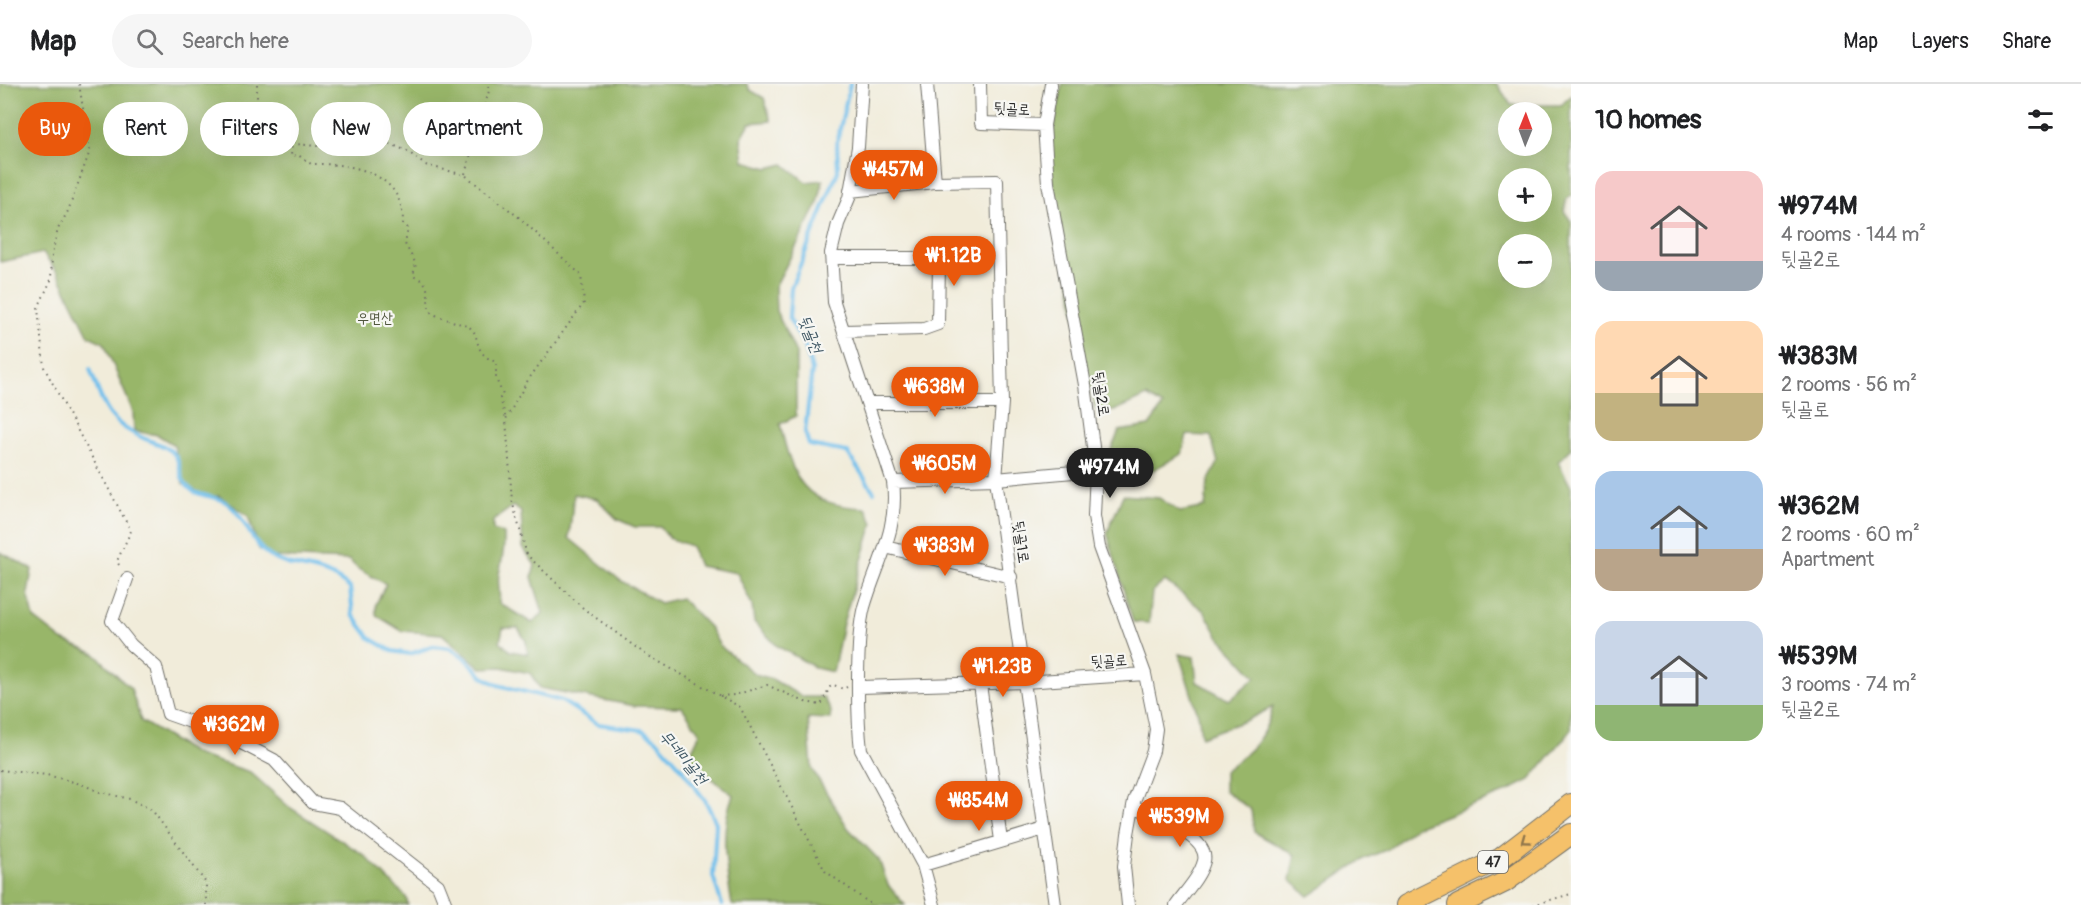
<!DOCTYPE html>
<meta charset="utf-8">
<style>
:root{--surface:#fff;--page:#f6f6f6;--text:#202124;--muted:#757577;--line:#e0e0e0;--accent:#ea580c}
body{margin:0;font-family:Pangolin,"Poor Story",sans-serif;background:var(--page);color:var(--text);height:100vh;display:flex;flex-direction:column;font-size:22px;white-space:nowrap}
*{box-sizing:border-box;margin:0}
p{font-size:20px;color:var(--muted)}
.icon{flex:none;width:33px;height:33px;fill:none;stroke:currentColor;stroke-width:2;stroke-linecap:round;stroke-linejoin:round}
.map{position:relative;flex:1;overflow:hidden}
.drawer{display:flex;flex-direction:column;background:var(--surface);width:510px}
.drawer>*{flex:none}
.guide{position:absolute;left:18px;top:18px;width:570px;height:54px;display:flex;gap:12px}
.needle{width:39px;rotate:1deg}
.controls{position:absolute;left:1498px;top:18px;display:grid;gap:12px}
.controls a{display:grid;place-items:center;width:54px;height:54px;border-radius:50%;background:var(--surface);box-shadow:0 6px 24px #0002;font-size:30px}
.price{position:absolute;translate:-50% -51px;padding:0 14px;border-radius:21px;background:var(--accent);color:#fff;font-size:20px;line-height:39px;filter:drop-shadow(0 2px 3px #0008)}
.price::after{content:'';position:absolute;left:50%;top:36px;width:18px;height:14px;margin-left:-9px;background:inherit;clip-path:polygon(0 0,100% 0,50% 100%)}
.price.on{background:#222;color:#fff}
ul{padding:0;list-style:none}
li{display:flex;align-items:center;gap:18px;height:150px;padding:0 24px}
li span{display:grid;place-items:center;flex:none;width:168px;height:120px;border-radius:18px;color:#555}
li>.icon{margin-inline-start:auto}
span .icon{width:72px;height:72px;fill:#fffc;stroke-width:1}
li b{font-size:26px}
h2{display:flex;justify-content:space-between;align-items:center;height:72px;padding:0 24px;font-size:26px}
.tag{padding:0 21px;border-radius:27px;background:var(--surface);box-shadow:0 6px 24px #0002;font-size:21px;line-height:54px}
.tag.on{background:var(--accent);color:#fff}
header{display:flex;align-items:center;gap:36px;box-sizing:border-box;height:84px;padding:0 30px;background:var(--surface);border-bottom:2px solid var(--line)}
header strong{font-size:28px}
nav{display:flex;gap:33px;margin-inline-start:auto;font-size:21px}
.search{width:420px;height:54px;background:var(--page);display:flex;align-items:center;gap:15px;box-sizing:border-box;padding:0 21px;border-radius:33px;color:var(--muted);font-size:22px}
main{display:flex;flex:1;min-height:0}
.map>svg:first-child{display:block}
</style>
<header>
<strong>Map</strong>
<div class="search"><svg class="icon" aria-label="search" viewBox="0 0 24 24"><circle cx="10" cy="10" r="6"/><path d="M15 15l6 6"/></svg>Search here</div>
<nav><a>Map</a><a>Layers</a><a>Share</a></nav>
</header>
<main>
<div class="map">
<svg width="1571" height="821" viewBox="0 0 1571 821">
<rect width="100%" height="100%" fill="#f6f6f2"/>
<filter id="ink" filterUnits="userSpaceOnUse"><feTurbulence type="fractalNoise" baseFrequency=".0167" numOctaves="2"/><feDisplacementMap in="SourceGraphic" scale="12" xChannelSelector="R" yChannelSelector="G"/><feConvolveMatrix kernelMatrix="1 2 1 2 8 2 1 2 1" color-interpolation-filters="sRGB"/></filter>
<filter id="wash" filterUnits="userSpaceOnUse"><feTurbulence type="fractalNoise" baseFrequency=".008" numOctaves="4" result="noise"/><feDisplacementMap in="SourceGraphic" scale="24" xChannelSelector="R" yChannelSelector="G"/><feGaussianBlur stdDeviation="1.35" result="paint"/><feColorMatrix in="noise" values="0 0 0 0 0 0 0 0 0 0 0 0 0 0 0 0 0 1.4 0 .05"/><feComposite in="paint" operator="in"/></filter>
<g filter="url(#wash)">
<rect width="100%" height="100%" fill="#f1ecda"/>
<path fill="#98b669" stroke="#62704a" stroke-width="1.5" fill-rule="evenodd" d="M0,0H747L750,6L764,14L771,37L750,39L741,55L744,77L768,84L784,80L806,98L823,96L818,120L775,203L776,227L796,269V332L780,340C793,396 803,422 866,424L873,439L843,539L833,588L816,584L777,562L754,538L752,521L737,489L699,482L691,462L669,454L660,443H635L617,435L597,415L574,410L569,454L621,497L660,519L681,514L710,544L720,562L755,590L772,595L802,613H823L831,627L830,635L808,634L812,685L848,744L879,776L888,801L905,821H732C726,784 719,746 733,711L692,679V666L700,649L682,623L635,622L540,604L530,589L501,583L481,584L442,550L402,547L376,531V520L386,500L358,485L349,476L273,473L259,465L248,432L219,412L207,413L183,400L174,361L158,351L134,347L133,328L104,259L89,252L57,188L43,169L0,178ZM513,422L521,428L523,464L535,481L532,493L543,529L532,539L499,519C501,509 497,499 499,490C502,475 505,466 504,450L493,446V437ZM503,544H518L526,557L528,570L510,567L500,557Z
M1062,0H1497L1511,21H1561L1571,12V111L1567,114L1564,127L1571,137V365L1558,378L1571,403V646L1530,696L1502,710L1416,743L1388,765L1366,774L1309,812L1290,796L1295,771L1254,748L1251,726L1224,706V687C1251,667 1264,657 1273,623L1247,636L1201,653L1199,634L1179,570L1194,573L1197,598L1229,616L1256,593L1219,553L1204,527L1165,497L1152,508L1149,539L1133,538L1107,449L1123,411L1159,414L1180,428L1205,423L1208,398L1218,379L1211,352L1187,351L1182,370L1151,387H1117L1110,368L1119,347L1149,342L1163,322L1147,312L1114,327L1096,326L1086,291L1050,85L1049,66ZM1509,28H1542V62H1509ZM1509,94H1542V128H1509ZM1509,160H1542V194H1509Z
M0,468L32,485L28,510L34,534L62,556L95,570L131,605L141,637L197,671L250,688L289,723L364,771L406,813L408,821H0Z"/>
<g fill="none" stroke-linecap="round" stroke-linejoin="round">
<path stroke="#72c0ec" stroke-width="4" d="M850,0L837,58L838,87L791,204L789,234L805,262L812,286L805,348L809,361L847,368L874,408
M90,285C103,320 106,338 143,354C154,359 167,361 175,371C183,383 177,396 193,407C203,413 218,412 227,419C246,433 250,459 270,472C294,488 321,479 350,504L353,531L370,554L392,567L410,570L433,562L450,564L465,574L483,593L498,601L562,617L598,640L642,646L656,655L680,682L706,718L716,739L713,792L722,821"/>
</g>
</g>
<g filter="url(#ink)">
<g fill="none" stroke-linecap="round" stroke-linejoin="round">
<g stroke="#706f68" stroke-width="14">
<path id="minor" d="M862,0L858,63L849,114L838,140L831,169L834,218L893,398C899,446 877,478 864,523C856,553 857,633 861,666L923,781L934,821
M927,0L935,98
M980,0L981,39L1044,41
M1051,0L1044,41L1048,99L1085,301L1096,386L1094,432L1099,463L1145,590L1156,645L1153,667L1134,717L1128,750L1124,782L1128,821
M850,107L935,98L997,97L1002,319L996,395L1055,821
M832,174H926L939,179L938,240L924,245L844,247
M868,319H1002
M893,398L996,395L1096,386
M885,463L1011,493
M127,495L112,537L131,561L156,583L168,630L222,649L274,676L313,719L340,724L438,801L446,821
M980,600L1001,757
M860,603L1024,598L1145,590
M1133,722C1151,730 1210,753 1204,777C1200,793 1185,808 1176,821
M923,781L1044,745"/>
</g>
<g stroke="#706f68" stroke-width="22">
<path id="primary" d="M1406,821L1501,774L1571,720
M1458,821L1505,798L1571,750"/>
</g>
<path stroke="#706f68" stroke-width="2" stroke-dasharray="1.5 4.5" stroke-linecap="butt" d="M79,0L90,67L68,127L58,145L52,170L51,196L38,224L44,283L131,447L117,477L121,485
M257,0V24L261,27L264,43L284,55L296,60L337,64L354,53L379,55L407,67L425,81L465,91L521,135L581,191L584,219L528,296L506,335L512,417L527,471L584,525L645,570L740,623L825,787L872,821
M292,57L291,72L298,71L311,80C353,79 404,88 403,140L408,144L405,160L416,180L413,191C417,196 423,194 426,202C430,210 426,221 431,228C433,232 463,240 469,243C482,251 471,269 496,278V295L503,311L500,314L506,335
M465,90L489,7L488,0
M720,612L735,611L767,601L805,618L821,621L830,603L834,601L843,605L847,603
M0,686L47,691L81,700L100,708L130,715L152,726L206,799V821
M1533,821L1571,810"/>
<use href="#minor" stroke="#fff" stroke-width="12"/>
<use href="#primary" stroke="#f5c16b" stroke-width="20"/>
</g>
<defs><path id="oneway-chevron" d="M-2-3.5L2.5 0L-2 3.5" fill="none" stroke-width="1.6" stroke-linecap="round" stroke-linejoin="round" transform="scale(1.5)"/></defs>
<use stroke="#90764b" href="#oneway-chevron" transform="translate(1525 756) rotate(144)"/>
</g>
<g text-anchor="middle" stroke-width="4.5" stroke-linejoin="round" paint-order="stroke">
<rect fill="#f6f6f2" stroke="#686867" stroke-width="1.5" x="1478" y="767" width="30" height="22" rx="4.5"/>
<g font-size="14" font-weight="bold" fill="#2b2b2b">
<text x="1493" y="783">47</text>
</g>
<g font-size="15" fill="#2b2b2b" stroke="#f6f6f2">
<text transform="translate(1012 25) rotate(2)" y="5">뒷골로</text>
<text transform="translate(1101 310) rotate(81)" y="5">뒷골2로</text>
<text transform="translate(1021 458) rotate(81)" y="5">뒷골1로</text>
<text transform="translate(1109 577) rotate(-4)" y="5">뒷골로</text>
</g>
<g font-size="15" fill="#50563e" stroke="#f6f6f2">
<text x="375" y="239">우면산</text>
</g>
<g font-size="16" font-style="italic" fill="#405865" stroke="#f6f6f2">
<text transform="translate(811 250) rotate(67)" y="6">뒷골천</text>
<text transform="translate(684 673) rotate(50)" y="6">무네미골천</text>
</g>
</g>
</svg>
<div class="controls">
<a><svg class="needle" viewBox="-14 -14 28 28"><path d="M0-13l5 13h-10z" fill="#e53935"/><path d="M0 13l5-13h-10z" fill="#757577"/></svg></a>
<a>+</a>
<a>−</a>
</div>
<b class="price" style="left:894px;top:117px">₩457M</b>
<b class="price" style="left:954px;top:203px">₩1.12B</b>
<b class="price" style="left:935px;top:334px">₩638M</b>
<b class="price" style="left:945px;top:411px">₩605M</b>
<b class="price on" style="left:1110px;top:415px">₩974M</b>
<b class="price" style="left:945px;top:493px">₩383M</b>
<b class="price" style="left:1003px;top:614px">₩1.23B</b>
<b class="price" style="left:235px;top:672px">₩362M</b>
<b class="price" style="left:979px;top:748px">₩854M</b>
<b class="price" style="left:1180px;top:764px">₩539M</b>
<div class="guide">
<a class="tag on">Buy</a>
<a class="tag">Rent</a>
<a class="tag">Filters</a>
<a class="tag">New</a>
<a class="tag">Apartment</a>
</div>
</div>
<section class="drawer">
<h2>10 homes<svg class="icon" aria-label="filters" viewBox="0 0 24 24"><path d="M4 7h16M4 17h16"/><circle cx="9" cy="7" r="2"/><circle cx="15" cy="17" r="2"/></svg></h2>
<ul>
<li><span style="background:linear-gradient(#f6c9c9 75%,#9aa5b1 0)"><svg class="icon" aria-label="home" viewBox="0 0 24 24"><path d="M3 11l9-7 9 7M6 9v11h12V9"/></svg></span><div><b>₩974M</b><p>4 rooms · 144 m²</p><p>뒷골2로</p></div></li>
<li><span style="background:linear-gradient(#ffd9b3 60%,#c2b280 0)"><svg class="icon" aria-label="home" viewBox="0 0 24 24"><path d="M3 11l9-7 9 7M6 9v11h12V9"/></svg></span><div><b>₩383M</b><p>2 rooms · 56 m²</p><p>뒷골로</p></div></li>
<li><span style="background:linear-gradient(#a9c7e8 65%,#b9a48a 0)"><svg class="icon" aria-label="home" viewBox="0 0 24 24"><path d="M3 11l9-7 9 7M6 9v11h12V9"/></svg></span><div><b>₩362M</b><p>2 rooms · 60 m²</p><p>Apartment</p></div></li>
<li><span style="background:linear-gradient(#c9d6e8 70%,#8fb573 0)"><svg class="icon" aria-label="home" viewBox="0 0 24 24"><path d="M3 11l9-7 9 7M6 9v11h12V9"/></svg></span><div><b>₩539M</b><p>3 rooms · 74 m²</p><p>뒷골2로</p></div></li>
</ul>
</section>
</main>
